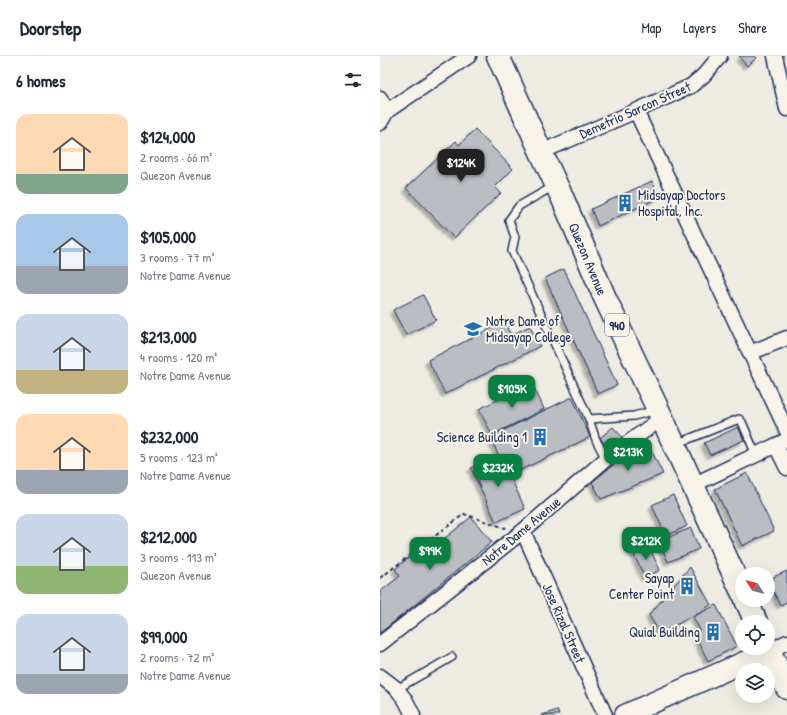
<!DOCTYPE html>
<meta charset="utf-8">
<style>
:root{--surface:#fff;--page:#f2f2f3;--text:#1f2937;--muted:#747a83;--line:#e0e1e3;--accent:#0b8043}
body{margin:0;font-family:"Patrick Hand",sans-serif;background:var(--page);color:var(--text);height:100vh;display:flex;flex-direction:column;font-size:15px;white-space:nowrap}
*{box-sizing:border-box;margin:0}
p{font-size:13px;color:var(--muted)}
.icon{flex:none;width:22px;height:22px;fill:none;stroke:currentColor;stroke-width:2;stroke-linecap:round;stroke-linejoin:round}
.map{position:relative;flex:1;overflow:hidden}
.details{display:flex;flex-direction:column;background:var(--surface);width:380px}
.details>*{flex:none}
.needle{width:26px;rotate:306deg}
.controls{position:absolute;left:355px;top:511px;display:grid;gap:8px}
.controls a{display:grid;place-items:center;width:40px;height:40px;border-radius:50%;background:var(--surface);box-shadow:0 4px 16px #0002;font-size:20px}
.price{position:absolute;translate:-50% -34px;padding:0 9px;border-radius:8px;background:var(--accent);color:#fff;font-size:13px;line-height:26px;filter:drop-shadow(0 1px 2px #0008)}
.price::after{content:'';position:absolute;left:50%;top:24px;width:12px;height:9px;margin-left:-6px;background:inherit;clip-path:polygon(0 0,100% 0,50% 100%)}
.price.current{background:#222;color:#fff}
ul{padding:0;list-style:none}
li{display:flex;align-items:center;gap:12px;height:100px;padding:0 16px}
li span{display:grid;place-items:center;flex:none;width:112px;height:80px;border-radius:12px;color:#555}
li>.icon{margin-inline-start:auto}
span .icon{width:48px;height:48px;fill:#fffc;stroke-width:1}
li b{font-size:17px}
h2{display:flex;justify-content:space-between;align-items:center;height:48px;padding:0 16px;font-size:17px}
header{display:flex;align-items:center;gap:24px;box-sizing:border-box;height:56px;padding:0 20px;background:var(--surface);border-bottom:1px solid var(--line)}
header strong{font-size:19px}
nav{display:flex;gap:22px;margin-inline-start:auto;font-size:14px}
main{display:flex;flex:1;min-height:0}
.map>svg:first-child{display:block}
</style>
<header>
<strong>Doorstep</strong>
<nav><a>Map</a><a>Layers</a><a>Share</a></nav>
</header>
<main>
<section class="details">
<h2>6 homes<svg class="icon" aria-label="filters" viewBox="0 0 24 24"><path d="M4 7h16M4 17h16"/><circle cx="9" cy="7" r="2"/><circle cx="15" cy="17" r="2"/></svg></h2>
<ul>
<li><span style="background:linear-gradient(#ffd9b3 75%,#7fa58c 0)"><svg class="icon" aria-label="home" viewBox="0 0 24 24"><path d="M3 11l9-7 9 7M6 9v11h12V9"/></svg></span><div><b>$124,000</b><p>2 rooms · 66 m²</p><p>Quezon Avenue</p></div></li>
<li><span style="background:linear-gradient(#a9c7e8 65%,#9aa5b1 0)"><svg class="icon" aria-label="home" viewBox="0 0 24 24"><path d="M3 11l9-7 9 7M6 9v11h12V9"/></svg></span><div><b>$105,000</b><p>3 rooms · 77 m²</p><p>Notre Dame Avenue</p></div></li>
<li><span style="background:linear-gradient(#c9d6e8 70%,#c2b280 0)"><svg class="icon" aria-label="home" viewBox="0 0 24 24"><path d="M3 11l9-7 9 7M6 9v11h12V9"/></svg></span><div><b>$213,000</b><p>4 rooms · 120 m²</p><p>Notre Dame Avenue</p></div></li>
<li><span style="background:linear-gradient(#ffd9b3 70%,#9aa5b1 0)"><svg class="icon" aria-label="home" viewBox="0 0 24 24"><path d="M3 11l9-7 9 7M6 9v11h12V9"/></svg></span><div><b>$232,000</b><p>5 rooms · 123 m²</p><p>Notre Dame Avenue</p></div></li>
<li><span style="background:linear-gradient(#c9d6e8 65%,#8fb573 0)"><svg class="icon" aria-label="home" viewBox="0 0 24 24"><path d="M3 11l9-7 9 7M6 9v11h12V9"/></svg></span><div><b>$212,000</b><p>3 rooms · 113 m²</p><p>Quezon Avenue</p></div></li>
<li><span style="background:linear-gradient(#c9d6e8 75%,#9aa5b1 0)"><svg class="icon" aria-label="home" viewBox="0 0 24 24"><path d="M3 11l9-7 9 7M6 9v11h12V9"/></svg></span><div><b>$99,000</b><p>2 rooms · 72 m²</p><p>Notre Dame Avenue</p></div></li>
</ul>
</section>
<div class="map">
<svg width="407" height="659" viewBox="0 0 407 659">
<defs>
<filter id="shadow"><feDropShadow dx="-3.5" dy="3.5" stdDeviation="1" flood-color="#0004"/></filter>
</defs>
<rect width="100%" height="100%" fill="#eeebe2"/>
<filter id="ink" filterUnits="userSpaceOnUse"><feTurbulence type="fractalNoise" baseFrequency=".025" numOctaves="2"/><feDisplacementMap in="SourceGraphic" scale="8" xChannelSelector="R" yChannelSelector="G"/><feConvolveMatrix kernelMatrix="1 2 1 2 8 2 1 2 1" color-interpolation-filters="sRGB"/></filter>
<g filter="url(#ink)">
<path fill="#babdc2" stroke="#1b2f5e" filter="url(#shadow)" d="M361,0H375L377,2L367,10L359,1Z
M95,73L133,113L115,131L121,137L74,182L26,132L76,85L79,89Z
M272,125L280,141L218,170L211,153Z
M184,213L237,329L218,338L165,222Z
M43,239L56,264L26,279L13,254Z
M124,266L131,279L150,270L160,290L65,338L48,304Z
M152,327L164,353L112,379L99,353Z
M192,341L210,381L128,420L110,381Z
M233,371L243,382L229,393L220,382Z
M358,371L364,384L330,399L324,387Z
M261,387L270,392L283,418L221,443L212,426Z
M121,399L145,453L116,466L91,412Z
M367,417L394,475L362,490L335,433Z
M293,439L307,470L286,480L272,449Z
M91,461L112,486L0,577V536L20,520L15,513L33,498L38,504Z
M311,472L319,493L288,506L279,485Z
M260,488L264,498L271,495L280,514L265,522L251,492Z
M310,511L331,549L280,578L269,559Z
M407,515V546L400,549L389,527L394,524L393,521Z
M336,549L357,590L328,605L314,577L320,574L313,561Z
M177,654L179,659H162Z"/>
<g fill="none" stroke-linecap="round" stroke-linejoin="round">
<g stroke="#1b2f5e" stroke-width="10">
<path id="lane" d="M174,130L139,150L129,164L135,181L132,195L209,363L216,384L226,403
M209,363L254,360L276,354
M296,388L359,363L362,366L376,399
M17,633L72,601"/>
</g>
<g stroke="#1b2f5e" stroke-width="17">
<path id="street" d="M395,0L407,53
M0,42L7,55
M256,55L407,375
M0,67L7,55L89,0
M161,96L256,55L311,30L324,19L340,0
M370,297L407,282
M396,390L407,412
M313,429L407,384
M143,475L225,659
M0,588L143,475L226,403L282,362
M389,595L407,586
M0,620L17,633L26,645L33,659"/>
</g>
<g stroke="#1b2f5e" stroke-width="23">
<path id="secondary" d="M245,659L389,595"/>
</g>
<g stroke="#1b2f5e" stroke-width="25">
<path id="primary" d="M118,0L161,96L182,141L225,242L282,362L362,536
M366,544L376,566
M388,592L407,632"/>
</g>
<path stroke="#1b2f5e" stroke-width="2" stroke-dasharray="4 3" stroke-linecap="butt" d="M0,522L84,458L125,472L126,471"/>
<use href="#lane" stroke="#f7f3e8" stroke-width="7"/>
<use href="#street" stroke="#f7f3e8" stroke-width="14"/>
<use href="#secondary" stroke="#f7f3e8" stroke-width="20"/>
<use href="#primary" stroke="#f7f3e8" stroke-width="22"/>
</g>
</g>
<defs>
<g id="building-bare" transform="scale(1.38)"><path d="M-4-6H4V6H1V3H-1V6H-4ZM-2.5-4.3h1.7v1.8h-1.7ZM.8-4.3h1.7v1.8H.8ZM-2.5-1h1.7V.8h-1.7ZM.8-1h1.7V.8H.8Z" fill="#1f6fb2" stroke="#f7f3e8" stroke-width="2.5" paint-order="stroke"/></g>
<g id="university-bare" transform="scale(1.38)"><path d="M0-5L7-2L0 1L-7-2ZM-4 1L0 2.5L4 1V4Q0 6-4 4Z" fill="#1f6fb2" stroke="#f7f3e8" stroke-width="2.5" paint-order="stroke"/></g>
</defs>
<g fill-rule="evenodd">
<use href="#building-bare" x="245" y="147"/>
<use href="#university-bare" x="93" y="273"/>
<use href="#building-bare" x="160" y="381"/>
<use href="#building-bare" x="307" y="530"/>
<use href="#building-bare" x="333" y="576"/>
</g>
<g text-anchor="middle" stroke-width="4" stroke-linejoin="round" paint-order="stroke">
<rect fill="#f7f3e8" stroke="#5d6a87" stroke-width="1" x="225" y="258" width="24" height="22" rx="3"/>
<g font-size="13" font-weight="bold" fill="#1b2f5e">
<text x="237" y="274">940</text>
</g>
<g font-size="14" fill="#1b2f5e" stroke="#f7f3e8">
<text transform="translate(255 54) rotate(-24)" y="5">Demetrio Sarcon Street</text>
<text transform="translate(208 203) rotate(67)" y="5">Quezon Avenue</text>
<text transform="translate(141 475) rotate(-40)" y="5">Notre Dame Avenue</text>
<text transform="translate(184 567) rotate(66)" y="5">Jose Rizal Street</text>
</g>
<g font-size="14" fill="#1b2f5e" stroke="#f7f3e8" text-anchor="end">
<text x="258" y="144" text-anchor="start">Midsayap Doctors<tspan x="258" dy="16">Hospital, Inc.</tspan></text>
<text x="106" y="270" text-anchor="start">Notre Dame of<tspan x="106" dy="16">Midsayap College</tspan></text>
<text x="147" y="386">Science Building 1</text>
<text x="294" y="527">Sayap<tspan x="294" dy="16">Center Point</tspan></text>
<text x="320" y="581">Quial Building</text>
</g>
</g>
</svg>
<div class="controls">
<a><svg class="needle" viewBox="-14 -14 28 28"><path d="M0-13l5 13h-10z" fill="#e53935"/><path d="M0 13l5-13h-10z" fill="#747a83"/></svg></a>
<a><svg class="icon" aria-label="locate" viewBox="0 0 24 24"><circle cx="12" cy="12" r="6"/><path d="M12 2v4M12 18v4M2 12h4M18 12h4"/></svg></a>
<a><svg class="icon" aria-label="layers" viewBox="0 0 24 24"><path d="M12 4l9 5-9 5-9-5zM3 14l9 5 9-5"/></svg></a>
</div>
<b class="price current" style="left:81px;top:127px">$124K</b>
<b class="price" style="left:132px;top:353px">$105K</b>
<b class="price" style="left:248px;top:416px">$213K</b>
<b class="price" style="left:118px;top:432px">$232K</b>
<b class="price" style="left:266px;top:505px">$212K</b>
<b class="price" style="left:50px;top:515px">$99K</b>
</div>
</main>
